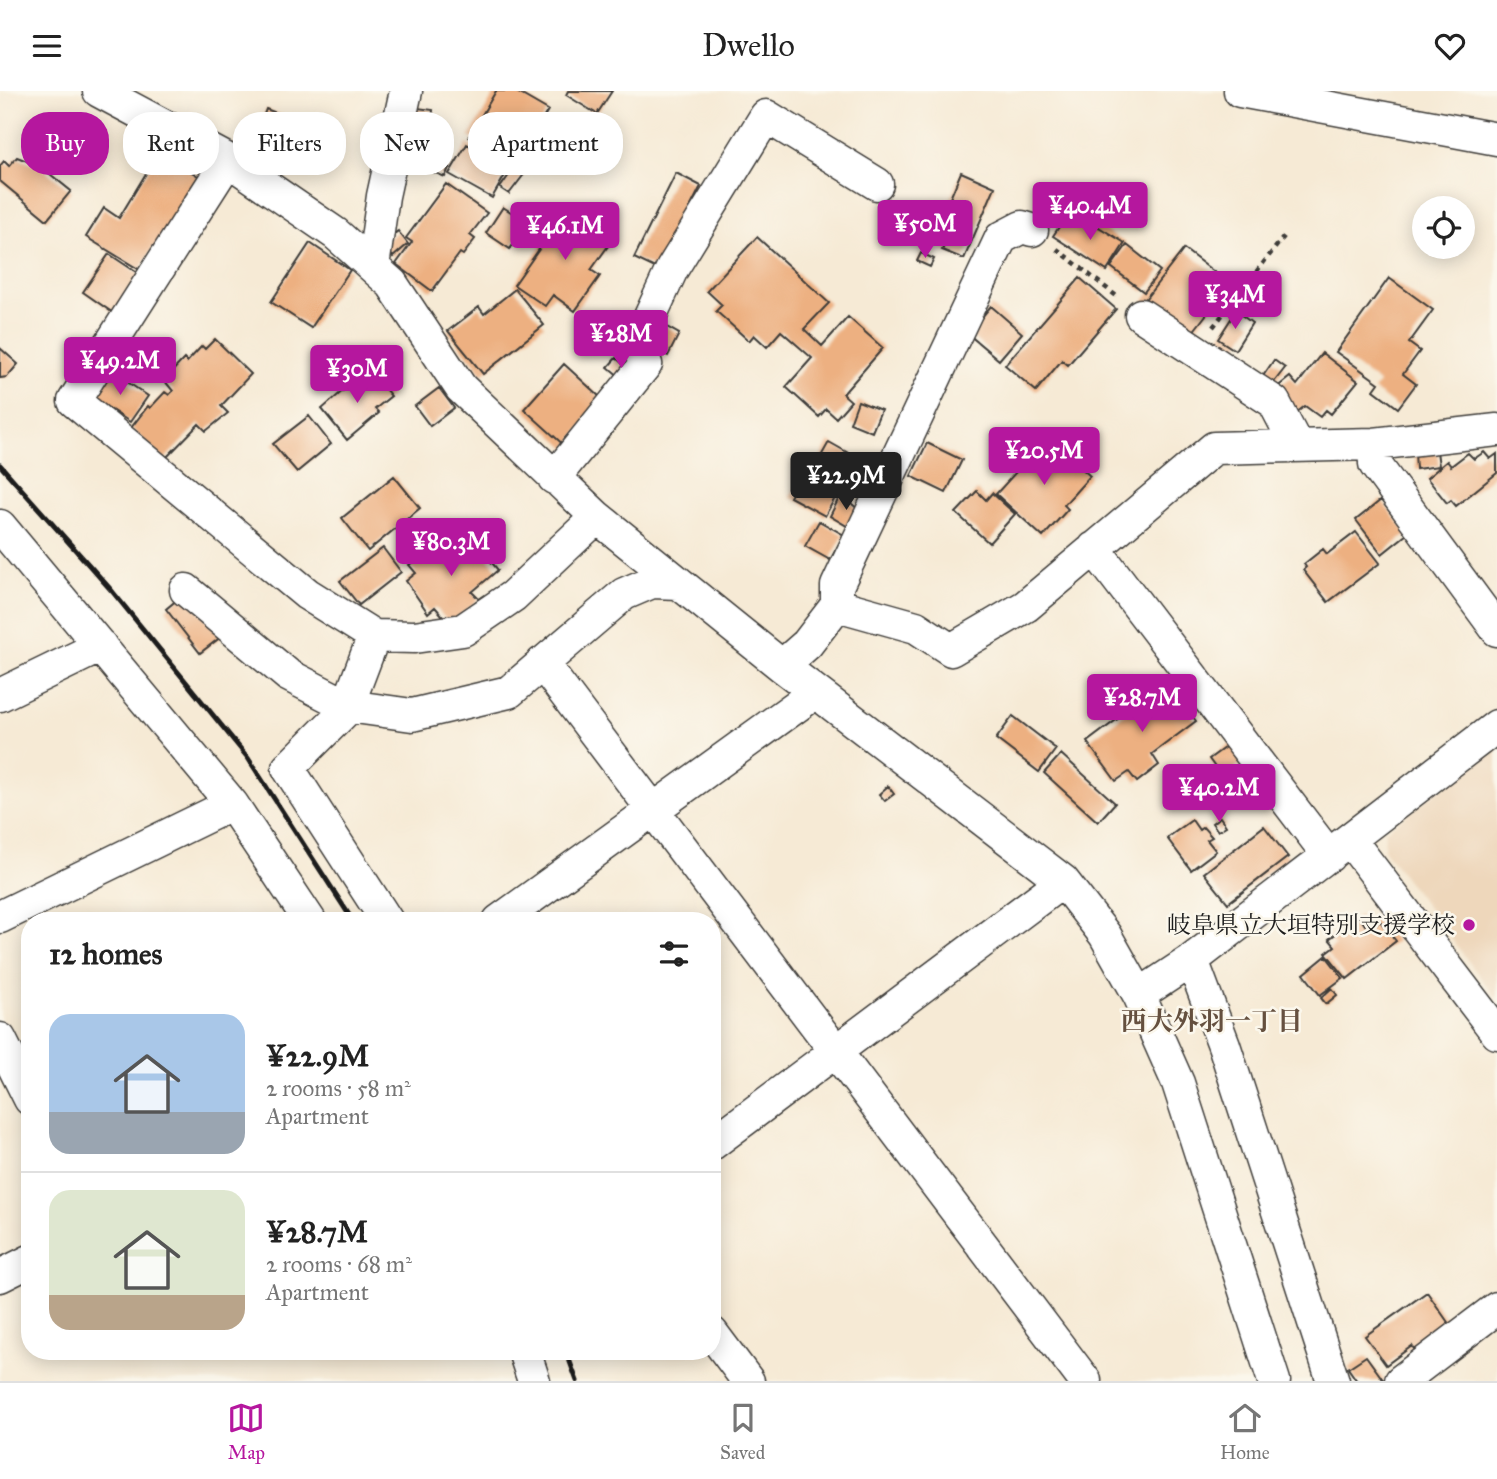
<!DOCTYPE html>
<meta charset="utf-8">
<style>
:root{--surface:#fff;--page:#f6f6f6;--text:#222;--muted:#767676;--line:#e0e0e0;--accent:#b5179e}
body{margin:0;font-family:"IM FELL Great Primer","Noto Serif JP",serif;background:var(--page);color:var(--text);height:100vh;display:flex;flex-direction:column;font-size:26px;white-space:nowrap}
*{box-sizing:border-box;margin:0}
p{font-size:23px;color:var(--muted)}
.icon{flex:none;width:38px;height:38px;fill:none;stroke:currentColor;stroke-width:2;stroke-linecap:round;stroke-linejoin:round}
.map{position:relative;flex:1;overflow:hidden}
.panel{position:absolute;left:21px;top:821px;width:700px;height:448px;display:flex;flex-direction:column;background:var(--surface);border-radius:28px;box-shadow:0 4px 18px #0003}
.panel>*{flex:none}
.guide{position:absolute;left:21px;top:21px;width:700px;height:63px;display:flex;gap:14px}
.fabs{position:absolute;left:1412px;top:105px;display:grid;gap:14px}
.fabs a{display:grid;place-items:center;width:63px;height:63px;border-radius:50%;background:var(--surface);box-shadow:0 4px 18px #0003;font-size:35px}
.price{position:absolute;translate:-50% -60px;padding:0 16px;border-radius:7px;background:var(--accent);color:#fff;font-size:23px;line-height:46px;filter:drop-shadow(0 2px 4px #0008)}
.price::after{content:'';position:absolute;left:50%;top:42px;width:21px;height:16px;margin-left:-10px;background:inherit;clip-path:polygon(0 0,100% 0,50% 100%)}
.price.current{background:#222;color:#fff}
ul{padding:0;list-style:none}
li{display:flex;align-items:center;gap:21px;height:175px;padding:0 28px}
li+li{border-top:2px solid var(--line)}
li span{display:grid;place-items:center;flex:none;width:196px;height:140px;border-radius:21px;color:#555}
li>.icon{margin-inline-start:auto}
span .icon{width:84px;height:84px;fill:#fffc;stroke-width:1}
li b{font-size:30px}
h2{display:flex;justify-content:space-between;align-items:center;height:84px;padding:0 28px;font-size:30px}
.chip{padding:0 24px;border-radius:28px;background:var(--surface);box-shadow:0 4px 18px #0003;font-size:24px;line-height:63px}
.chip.current{background:var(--accent);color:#fff}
header{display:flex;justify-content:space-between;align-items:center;height:91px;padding:0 28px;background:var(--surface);font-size:32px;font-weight:600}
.dock{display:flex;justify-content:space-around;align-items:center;height:98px;border-top:2px solid var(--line);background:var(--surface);font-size:19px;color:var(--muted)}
.dock a{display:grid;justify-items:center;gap:4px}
.dock .current{color:var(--accent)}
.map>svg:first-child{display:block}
</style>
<header><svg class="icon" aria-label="menu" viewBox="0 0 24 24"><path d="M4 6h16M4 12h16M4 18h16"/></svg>Dwello<svg class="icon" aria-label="heart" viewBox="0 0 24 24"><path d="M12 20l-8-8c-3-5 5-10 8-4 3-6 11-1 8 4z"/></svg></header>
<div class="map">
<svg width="1497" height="1290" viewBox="0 0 1497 1290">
<rect width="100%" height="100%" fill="#fbf7ec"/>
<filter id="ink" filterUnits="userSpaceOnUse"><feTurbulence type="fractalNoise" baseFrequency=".0143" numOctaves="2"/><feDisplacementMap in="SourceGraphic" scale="14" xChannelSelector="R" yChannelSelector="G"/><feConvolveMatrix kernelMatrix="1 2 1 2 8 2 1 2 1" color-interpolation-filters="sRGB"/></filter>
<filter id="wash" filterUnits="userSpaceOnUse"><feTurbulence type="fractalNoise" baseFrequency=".00686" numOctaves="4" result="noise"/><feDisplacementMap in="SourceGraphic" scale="28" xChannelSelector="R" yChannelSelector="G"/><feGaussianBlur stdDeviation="1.57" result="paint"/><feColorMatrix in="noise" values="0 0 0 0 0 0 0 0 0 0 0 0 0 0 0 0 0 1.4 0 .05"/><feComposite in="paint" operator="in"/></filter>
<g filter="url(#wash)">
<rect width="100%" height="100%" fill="#f6ead5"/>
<path fill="#eed7bb" d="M1497,656V908L1384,759L1385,740Z"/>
<g id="blocks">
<path fill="#edb081" d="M496,0H515L548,19L521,65L532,73L509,103L500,97L516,74L469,46Z
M568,0H612L597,23L566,4Z
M410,16L433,19L430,46L407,43Z
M266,18L333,44L322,73L255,47Z
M467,53L509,77L492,107L449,83Z
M159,61L203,88L159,161L153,157L140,179L86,146L104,117L119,127Z
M17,66L40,75L71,100L47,129L0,90V75L4,70L9,75Z
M439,68L451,72L445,86L433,81Z
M961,81L995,96L964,168L942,159L947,149L940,146L947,132L941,129Z
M676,82L701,95L659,179L634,167Z
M446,93L487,122L470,144L475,148L463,164L460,162L432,200L396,173L412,151L406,147Z
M503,116L528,132L510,158L486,142Z
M568,117L613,148L591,179L600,185L575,220L553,204L545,215L514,194Z
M1067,124L1084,134L1087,129L1125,152L1107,180L1053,145Z
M398,140L408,153L393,166L382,153Z
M757,146L829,212L804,238L822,255L848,226L883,257L843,303L851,310L836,327L826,318L819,326L786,296L812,267L781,240L767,256L754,244L749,250L716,220L722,214L707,200Z
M310,152L350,179L311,237L271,211Z
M1127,154L1160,180L1144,201L1111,176Z
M1184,158L1235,197L1219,219L1213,215L1192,242L1143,211Z
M921,162L934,168L930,176L917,170Z
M109,163L142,185L116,224L83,201Z
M1080,187L1116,218L1068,274L1062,269L1036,300L1005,274Z
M1389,187L1433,219L1409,252L1420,260L1403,283L1416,293L1398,317L1374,299L1379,292L1336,261Z
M515,198L544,234L483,283L448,240L479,216L484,223Z
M991,215L1022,242L999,269L968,243Z
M1236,220L1252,232L1235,259L1218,248Z
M658,231L679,243L668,265L646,253Z
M215,248L251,283L221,315L228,322L206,340L199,333L164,369L131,337L148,315L150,317L165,301L169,304L173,300L164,289L184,268L187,271L202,255L205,258Z
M0,257L18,273L7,286L0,287Z
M1322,262L1358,290L1331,323L1326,319L1320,326L1305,315L1296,322L1275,298L1290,286L1297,294Z
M616,267L633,281L625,290L608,276Z
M1274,269L1285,277L1271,295L1261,288Z
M564,273L601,307L567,357L524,318Z
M111,280L148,305L130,331L93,307Z
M371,281L391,305L375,318L379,322L347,349L322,318L353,291L355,294Z
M439,297L454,317L430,335L415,315Z
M858,310L881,319L872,341L850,332Z
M309,325L331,353L297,381L273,353Z
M1048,346L1090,385L1064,414L1068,418L1043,446L996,403Z
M1017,350L1027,359L1022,365L1012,357Z
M829,351L852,364L833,397L839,400L825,425L790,406L804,382L810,385Z
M927,352L962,369L946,402L911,385Z
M1437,360L1439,375L1416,378L1415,362Z
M1484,361L1490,368L1497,363V382L1456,415L1451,409L1447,412L1427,387L1447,370L1451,375L1468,362L1474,368Z
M394,385L420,417L368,460L342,427Z
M977,400L986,409L992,402L1015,423L989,452L956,422Z
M841,403L861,421L852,438L830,425Z
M1381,409L1407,443L1382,463L1356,429Z
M819,430L844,444L830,469L805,455Z
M466,441L498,479L472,501L479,508L450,533L435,516L428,522L406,490L416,482L409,474L429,458L436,466Z
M1356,441L1380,472L1328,511L1303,479L1306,476L1304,473L1323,458L1327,463Z
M383,457L401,481L359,514L340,490Z
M184,503L222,545L200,562L166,518Z
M1167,591L1196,630L1152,663L1159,674L1137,691L1129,681L1116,690L1087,651Z
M1013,625L1056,658L1039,681L996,648Z
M1235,649L1248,668L1222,686L1209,668Z
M1061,663L1115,712L1098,731L1044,682Z
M888,695L894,703L885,710L879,703Z
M1220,726L1226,735L1218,740L1212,732Z
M1192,729L1199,739L1203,736L1212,746L1207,749L1216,760L1191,779L1167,747Z
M1264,735L1288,766L1228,812L1204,782Z
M1359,825L1365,834L1374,827L1377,832L1380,830L1396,850L1347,888L1326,862L1335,855L1329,848Z
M1326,865L1343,887L1320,904L1304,883Z
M1332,897L1337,904L1326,913L1321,907Z
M1427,1201L1454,1240L1419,1265L1412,1255L1386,1274L1365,1245Z
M1366,1265L1384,1290H1357L1348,1277Z"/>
</g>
</g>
<g filter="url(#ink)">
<use href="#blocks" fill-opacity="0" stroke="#3d3b38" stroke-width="2"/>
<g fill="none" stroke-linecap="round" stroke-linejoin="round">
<g stroke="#3d3b38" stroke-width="35">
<path id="minor" d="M99,0L228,69L336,143L392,193L461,297L597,426L782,575L1063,790L1105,844L1139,904L1178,992L1274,1290
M1240,0L1497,48
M228,69L74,310L307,503L374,545L414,546L463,539L513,505L597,426
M1032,139L1022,136L1001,147L837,495V514L916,536L951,559L1026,515L1214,357L1374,353L1497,339
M373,176L383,105L406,0
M1141,224L1274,311L1297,355
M1374,353L1375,373L1497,539
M554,387L646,273L637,254L672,178L766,25L877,93
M0,435L232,713L0,826
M1094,457L1329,765
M186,499L288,584L348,615L412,624L509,601L624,503L652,491L679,492
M374,545L346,619L288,677L387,830
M542,572L1085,1290
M782,575L807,553L837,514
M0,604L101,555
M232,713L310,830
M1350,749L1497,942
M499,830L816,601
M1192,869L1224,954L1333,1290
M1139,904L1192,869L1497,635
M0,948L30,1008
M712,1053L1063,790
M0,1185L30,1170
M712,1242L748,1290
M524,1260L534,1290
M1401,1290L1497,1217"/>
</g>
<path stroke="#3d3b38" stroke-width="4.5" stroke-dasharray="5 5" stroke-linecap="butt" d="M1057,158L1119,207
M1213,236L1286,143"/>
<use href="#minor" stroke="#fff" stroke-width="32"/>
<path stroke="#1c1c1c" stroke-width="5" d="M0,374L112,500L248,667L353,830
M566,1260L577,1290"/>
</g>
</g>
<circle fill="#b5179e" stroke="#fbf7ec" stroke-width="2.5" cx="1469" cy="834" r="7"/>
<g text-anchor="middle" stroke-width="5" stroke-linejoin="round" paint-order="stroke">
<g font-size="24" fill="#1c1c1c" stroke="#fbf7ec" text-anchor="end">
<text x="1455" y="842">岐阜県立大垣特別支援学校</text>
</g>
<g font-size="26" font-weight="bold" fill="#65503f" stroke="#fbf7ec">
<text x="1212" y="939">西大外羽一丁目</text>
</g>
</g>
</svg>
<div class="fabs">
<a><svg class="icon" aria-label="locate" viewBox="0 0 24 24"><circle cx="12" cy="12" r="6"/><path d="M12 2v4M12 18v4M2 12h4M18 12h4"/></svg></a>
</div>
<b class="price" style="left:1090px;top:151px">¥40.4M</b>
<b class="price" style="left:925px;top:169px">¥50M</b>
<b class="price" style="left:565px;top:171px">¥46.1M</b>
<b class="price" style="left:1235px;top:240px">¥34M</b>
<b class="price" style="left:621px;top:279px">¥28M</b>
<b class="price" style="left:120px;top:306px">¥49.2M</b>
<b class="price" style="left:357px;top:314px">¥30M</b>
<b class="price" style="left:1044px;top:396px">¥20.5M</b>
<b class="price current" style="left:846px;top:421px">¥22.9M</b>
<b class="price" style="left:451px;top:487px">¥80.3M</b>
<b class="price" style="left:1142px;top:643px">¥28.7M</b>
<b class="price" style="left:1219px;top:733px">¥40.2M</b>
<div class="guide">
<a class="chip current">Buy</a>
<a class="chip">Rent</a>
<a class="chip">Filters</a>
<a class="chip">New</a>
<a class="chip">Apartment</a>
</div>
<section class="panel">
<h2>12 homes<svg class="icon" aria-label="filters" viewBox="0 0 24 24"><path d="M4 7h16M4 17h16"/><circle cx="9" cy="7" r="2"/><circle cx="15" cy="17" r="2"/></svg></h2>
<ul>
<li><span style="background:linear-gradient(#a9c7e8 70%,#9aa5b1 0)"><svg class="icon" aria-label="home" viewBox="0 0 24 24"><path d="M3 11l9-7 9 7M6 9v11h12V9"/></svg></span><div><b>¥22.9M</b><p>2 rooms · 58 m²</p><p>Apartment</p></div></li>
<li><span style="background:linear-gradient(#dfe7d0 75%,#b9a48a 0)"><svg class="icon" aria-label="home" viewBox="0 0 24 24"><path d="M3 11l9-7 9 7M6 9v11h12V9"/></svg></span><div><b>¥28.7M</b><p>2 rooms · 68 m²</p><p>Apartment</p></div></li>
</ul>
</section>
</div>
<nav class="dock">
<a class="current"><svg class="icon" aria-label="map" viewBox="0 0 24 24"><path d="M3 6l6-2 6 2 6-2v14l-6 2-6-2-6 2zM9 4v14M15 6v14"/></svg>Map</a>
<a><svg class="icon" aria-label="saved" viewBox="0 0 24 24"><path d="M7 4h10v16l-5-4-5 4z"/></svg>Saved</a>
<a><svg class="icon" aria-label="home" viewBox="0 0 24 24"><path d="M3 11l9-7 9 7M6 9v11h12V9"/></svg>Home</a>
</nav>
